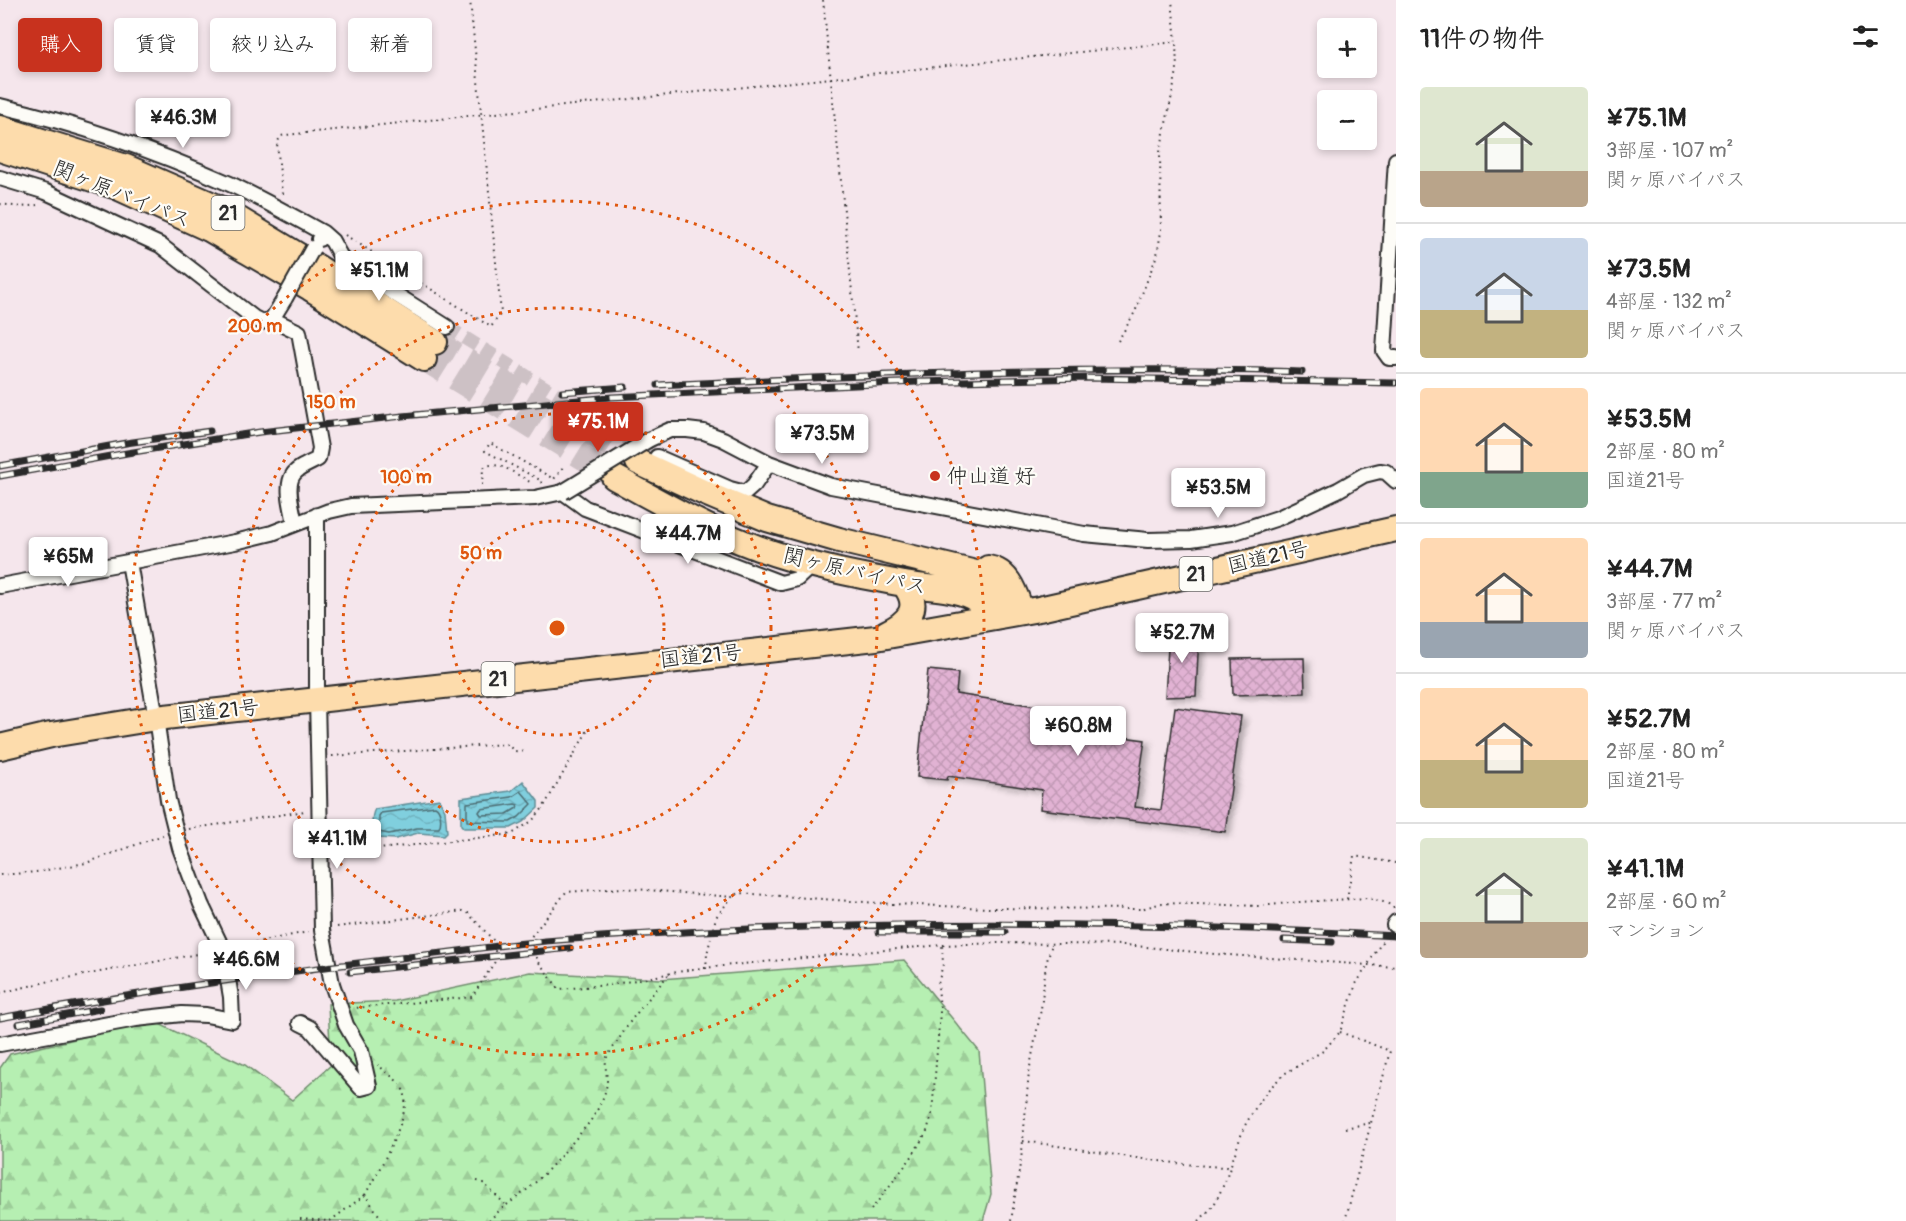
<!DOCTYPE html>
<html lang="ja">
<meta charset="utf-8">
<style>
:root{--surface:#fff;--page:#f6f6f6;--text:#222;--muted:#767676;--line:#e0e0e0;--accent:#c8321e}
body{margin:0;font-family:Pangolin,"Klee One",sans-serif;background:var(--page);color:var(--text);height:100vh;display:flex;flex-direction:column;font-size:22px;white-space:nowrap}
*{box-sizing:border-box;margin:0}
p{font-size:20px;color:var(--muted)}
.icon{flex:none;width:33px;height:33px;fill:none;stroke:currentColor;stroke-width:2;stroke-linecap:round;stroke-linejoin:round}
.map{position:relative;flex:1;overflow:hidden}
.side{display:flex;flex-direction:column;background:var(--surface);width:510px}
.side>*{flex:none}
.hud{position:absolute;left:18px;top:18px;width:570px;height:54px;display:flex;gap:12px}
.fabs{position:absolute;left:1317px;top:18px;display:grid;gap:12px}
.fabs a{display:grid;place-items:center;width:60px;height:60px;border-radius:6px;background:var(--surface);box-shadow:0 3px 9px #0003;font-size:30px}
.price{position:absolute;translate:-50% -51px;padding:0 14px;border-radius:6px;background:#fff;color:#222;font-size:20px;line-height:39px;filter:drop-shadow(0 2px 3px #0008)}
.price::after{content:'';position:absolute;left:50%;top:36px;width:18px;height:14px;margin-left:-9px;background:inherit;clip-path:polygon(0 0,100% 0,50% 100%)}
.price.on{background:var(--accent);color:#fff}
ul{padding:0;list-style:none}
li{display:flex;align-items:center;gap:18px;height:150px;padding:0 24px}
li+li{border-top:2px solid var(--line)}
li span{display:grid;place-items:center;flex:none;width:168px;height:120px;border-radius:6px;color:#555}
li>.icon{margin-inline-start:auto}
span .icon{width:72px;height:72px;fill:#fffc;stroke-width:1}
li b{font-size:26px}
h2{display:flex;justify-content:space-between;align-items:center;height:72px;padding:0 24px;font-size:26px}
.pill{padding:0 21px;border-radius:6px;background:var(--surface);box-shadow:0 3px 9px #0003;font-size:21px;line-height:54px}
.pill.on{background:var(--accent);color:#fff}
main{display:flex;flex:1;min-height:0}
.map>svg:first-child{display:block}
</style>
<main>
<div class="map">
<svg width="1396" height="1221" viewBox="0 0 1396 1221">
<defs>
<pattern id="forest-firs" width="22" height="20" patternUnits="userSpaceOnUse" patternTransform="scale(1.5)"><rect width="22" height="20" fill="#b6efb2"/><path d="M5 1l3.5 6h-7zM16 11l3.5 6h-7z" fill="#9dcd99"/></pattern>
<pattern id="water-waves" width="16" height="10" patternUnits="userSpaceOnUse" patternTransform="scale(1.5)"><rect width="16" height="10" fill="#80cfde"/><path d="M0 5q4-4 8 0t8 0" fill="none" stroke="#6fb2bf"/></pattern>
<pattern id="building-cross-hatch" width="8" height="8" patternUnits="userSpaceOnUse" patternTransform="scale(1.5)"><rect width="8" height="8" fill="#e1b2d3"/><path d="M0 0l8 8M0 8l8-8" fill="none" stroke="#c199b5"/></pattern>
<filter id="shadow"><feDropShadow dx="5" dy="3" stdDeviation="3" flood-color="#0004"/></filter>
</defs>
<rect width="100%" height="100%" fill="#f5e6ec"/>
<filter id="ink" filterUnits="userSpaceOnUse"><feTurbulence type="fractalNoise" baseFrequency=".0167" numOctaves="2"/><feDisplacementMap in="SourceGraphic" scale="12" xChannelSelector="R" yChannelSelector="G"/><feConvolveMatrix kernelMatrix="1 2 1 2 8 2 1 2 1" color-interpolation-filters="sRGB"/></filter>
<g filter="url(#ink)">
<path fill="url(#forest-firs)" stroke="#708d6e" stroke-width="1.5" d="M904,960L979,1051L991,1194L983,1221H0V1068L10,1054L153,1021L245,1065L292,1100L331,1065L328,1004L395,1001L530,972L661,979Z"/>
<path fill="url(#water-waves)" stroke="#5e8d96" stroke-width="1.5" d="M523,781L538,801V808L523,822L511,828H464L461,825V798L511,791Z
M439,799L445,810L447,832L444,835L418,833L396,839L376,838C371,830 371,816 375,809Z"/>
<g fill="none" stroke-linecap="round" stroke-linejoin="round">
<path stroke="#4d6d73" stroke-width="1.5" d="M521,791L532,804L519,817L510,822L467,821V803L512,797Z
M515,804L518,805L517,808L507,814L481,815L479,812L481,809Z
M435,806C441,809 442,822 439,828H417L389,834L379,832V816L381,813Z"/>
</g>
<path fill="url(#building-cross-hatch)" stroke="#2b2b2b" stroke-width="1.5" filter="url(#shadow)" d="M1169,631L1199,633L1196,696L1165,697Z
M1304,658L1305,693L1233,695L1232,659Z
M928,670L958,673L956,694L1097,715L1094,733L1145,740L1135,807L1161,810L1175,707L1241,716L1225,832L1040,809L1042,790L948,776L947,780L917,777Z"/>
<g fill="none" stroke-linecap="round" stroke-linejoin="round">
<path stroke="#cdc1c5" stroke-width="14" stroke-dasharray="14 7" stroke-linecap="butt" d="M447,327L657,457"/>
<path stroke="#cdc1c5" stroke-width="24" stroke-dasharray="24 12" stroke-linecap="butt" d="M435,342L638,462
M424,359L614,477"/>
<g stroke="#2b2b2b" stroke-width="18">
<path id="minor" d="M0,106C78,124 156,151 230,184C261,198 292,216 323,233
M1396,160L1384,351L1389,358H1396
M0,178L46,192L160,245L254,318L262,322L272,319L285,298
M319,239L323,233L332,241L343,261L447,327
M272,319L299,332L320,448L318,459C311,463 297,468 293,475C285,487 293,510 295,524
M648,440L670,430H687L704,432L723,439L769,463L831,486L1084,534L1148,540L1191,539L1232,533L1278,518L1338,490L1364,475L1380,471L1386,472L1396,481
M657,457L730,489L745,493L754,485L769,463
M0,586L235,542L272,533L329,511L351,506L535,498L563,492L585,508L781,583L797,579L812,565
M1394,925L1396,922
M300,1023L310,1028L361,1088L369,1086L361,1051L346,1025L332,984L322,930L317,699V515
M0,1044L136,1019L182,1014L206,1015L232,1020L231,997L223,950L201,904L180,848L168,800L156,718L129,562"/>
</g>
<g stroke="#2b2b2b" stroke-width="28">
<path id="trunk" d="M0,128L126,167L220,208L319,268L435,342
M0,149L117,187L209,229L310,288L424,359
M638,462L707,494L767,519L839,540L980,574L996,593V617
M614,477C661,503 708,530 758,548C805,565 855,575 904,584C926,588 952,587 972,597C981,602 988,609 996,617
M988,568C1009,571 1015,594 1022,612
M886,633C909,622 922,608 904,584
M0,747L51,735L156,718L876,638L1039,609L1396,529"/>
</g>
<path stroke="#2b2b2b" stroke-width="2" stroke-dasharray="1.5 4.5" stroke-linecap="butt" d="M823,0L858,352
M282,194L277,143L281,136L286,135L1176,42L1172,0
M0,204L21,207L37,205
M345,235L491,327L501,313L470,0
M1118,341L1135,312L1157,255L1161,232L1160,152L1177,71L1176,42
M541,483L542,481L485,451L490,443L554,479L564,466
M482,485L483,468C497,458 518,476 532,483
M332,756L506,744L515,751L527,752
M189,829L305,811
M335,854L512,834L532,821L543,808L588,730
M0,875L36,872L86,863L163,835
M1347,899L1354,856L1396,863
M1394,908L1387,903L1368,898L1299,902L1260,906L1162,903L1141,909L991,908L892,904L739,893L732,897L622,888L566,892L530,938L538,961L559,989L610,985L693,969L852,953L942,945L998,943L1126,945L1215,954L1396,967
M337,927L463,911L468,913L494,941L496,960L472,997L355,1008
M237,946L308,932
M706,969L707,954L716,917L732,897
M0,993L46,982L208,952
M1340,1032L1390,1051L1345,1221
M1345,1128L1370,1123
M1023,1141C1091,1150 1158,1164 1226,1167L1230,1169
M477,1181L482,1182L505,1204
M365,1195C376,1175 413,1113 404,1092C400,1081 387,1073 378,1065
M871,1210L911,1158L927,1131L932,1114L940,1012L938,984L943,964L942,945
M300,1219L329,1221
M330,1221L365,1195L383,1221
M489,1221C501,1207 515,1200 529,1188C551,1169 570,1145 589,1123C597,1112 606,1095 607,1082C607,1073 604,1065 607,1057L632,1019L668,975
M1011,1221L1022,1152L1029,1072L1041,1009L1046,964L1052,944
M1199,1221L1214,1205L1225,1182L1244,1127L1254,1110L1267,1091L1284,1074L1323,1051L1340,1032L1356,984L1385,937"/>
<use href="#minor" stroke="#fdfcf7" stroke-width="14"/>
<use href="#trunk" stroke="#fddcac" stroke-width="24"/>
<g stroke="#2b2b2b" stroke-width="7">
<path id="rail" d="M658,385C873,375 1086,365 1302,372
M562,392L625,387
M0,466L126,443L210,431
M0,476L127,453L260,432L403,416L612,397L917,382L1089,378L1396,383
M879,932H1005
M1284,940L1332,942
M350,972L570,948
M0,1018C141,992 283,971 425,955C469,950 514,943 558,940C837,919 1117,920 1396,936
M18,1024L100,1009"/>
</g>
<use href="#rail" stroke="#fdfcf7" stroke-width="4.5" stroke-dasharray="14" stroke-linecap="butt"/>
<g stroke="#2b2b2b" stroke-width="18" stroke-linecap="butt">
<path id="minor-bridge" d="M285,298L313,248
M563,492L648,440"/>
</g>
<use href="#minor-bridge" stroke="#fdfcf7" stroke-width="14"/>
</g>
</g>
<g fill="none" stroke="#df570e" stroke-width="3" stroke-dasharray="3 6">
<circle cx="557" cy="628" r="107"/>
<circle cx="557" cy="628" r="214"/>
<circle cx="557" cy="628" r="320"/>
<circle cx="557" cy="628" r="427"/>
</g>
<circle fill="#c8321e" stroke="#fdfcf7" stroke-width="2" cx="935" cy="476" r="6"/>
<g text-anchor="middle" stroke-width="4.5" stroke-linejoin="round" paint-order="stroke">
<g fill="#fdfcf7" stroke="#6a6a68" stroke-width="1.5">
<rect x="211.5" y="196" width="33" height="34" rx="4.5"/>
<rect x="1179.5" y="557" width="33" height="34" rx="4.5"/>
<rect x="481.5" y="662" width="33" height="34" rx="4.5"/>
</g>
<g font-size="20" font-weight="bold" fill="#2b2b2b">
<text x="228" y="220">21</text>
<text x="1196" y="581">21</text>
<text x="498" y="686">21</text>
</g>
<g font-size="21" fill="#2b2b2b" stroke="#fdfcf7">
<text transform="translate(122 194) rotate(22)" y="7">関ヶ原バイパス</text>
<text transform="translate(1268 557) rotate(-13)" y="7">国道21号</text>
<text transform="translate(855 571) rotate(13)" y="7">関ヶ原バイパス</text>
<text transform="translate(701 656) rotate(-6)" y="7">国道21号</text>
<text transform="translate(218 711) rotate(-6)" y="7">国道21号</text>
</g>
<g font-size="21" fill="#2b2b2b" stroke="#fdfcf7" text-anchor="start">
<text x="947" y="483">仲山道 好</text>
</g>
</g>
<circle cx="557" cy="628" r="9" fill="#df570e" stroke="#fdfcf7" stroke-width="3"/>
<g font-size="18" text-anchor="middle" font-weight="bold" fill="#df570e" stroke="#fdfcf7" stroke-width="4.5" stroke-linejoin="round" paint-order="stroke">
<text x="255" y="332">200 m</text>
<text x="331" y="408">150 m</text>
<text x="406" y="483">100 m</text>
<text x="481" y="559">50 m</text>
</g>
</svg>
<div class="fabs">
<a>+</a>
<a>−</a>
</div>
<b class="price" style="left:183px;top:149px">¥46.3M</b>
<b class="price" style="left:379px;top:302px">¥51.1M</b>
<b class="price on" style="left:598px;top:453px">¥75.1M</b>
<b class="price" style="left:822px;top:465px">¥73.5M</b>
<b class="price" style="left:1218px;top:519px">¥53.5M</b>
<b class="price" style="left:688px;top:565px">¥44.7M</b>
<b class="price" style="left:68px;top:588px">¥65M</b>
<b class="price" style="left:1182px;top:664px">¥52.7M</b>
<b class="price" style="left:1078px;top:757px">¥60.8M</b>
<b class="price" style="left:337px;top:870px">¥41.1M</b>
<b class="price" style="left:246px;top:991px">¥46.6M</b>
<div class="hud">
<a class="pill on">購入</a>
<a class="pill">賃貸</a>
<a class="pill">絞り込み</a>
<a class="pill">新着</a>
</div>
</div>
<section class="side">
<h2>11件の物件<svg class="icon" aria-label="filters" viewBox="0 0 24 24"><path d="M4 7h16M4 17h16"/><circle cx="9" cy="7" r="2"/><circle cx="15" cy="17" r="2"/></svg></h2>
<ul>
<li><span style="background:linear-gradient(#dfe7d0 70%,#b9a48a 0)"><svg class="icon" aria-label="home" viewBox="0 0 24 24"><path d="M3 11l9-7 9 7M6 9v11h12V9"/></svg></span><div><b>¥75.1M</b><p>3部屋 · 107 m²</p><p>関ヶ原バイパス</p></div></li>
<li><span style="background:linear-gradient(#c9d6e8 60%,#c2b280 0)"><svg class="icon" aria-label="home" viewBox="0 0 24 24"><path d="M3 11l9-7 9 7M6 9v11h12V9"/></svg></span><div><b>¥73.5M</b><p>4部屋 · 132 m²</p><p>関ヶ原バイパス</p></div></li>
<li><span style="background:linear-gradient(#ffd9b3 70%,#7fa58c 0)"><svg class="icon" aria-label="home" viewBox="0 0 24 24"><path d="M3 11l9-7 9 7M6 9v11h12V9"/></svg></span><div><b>¥53.5M</b><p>2部屋 · 80 m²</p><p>国道21号</p></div></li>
<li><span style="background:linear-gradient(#ffd9b3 70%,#9aa5b1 0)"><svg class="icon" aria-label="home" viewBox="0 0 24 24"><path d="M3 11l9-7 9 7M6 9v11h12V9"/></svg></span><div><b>¥44.7M</b><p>3部屋 · 77 m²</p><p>関ヶ原バイパス</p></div></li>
<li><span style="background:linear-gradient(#ffd9b3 60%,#c2b280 0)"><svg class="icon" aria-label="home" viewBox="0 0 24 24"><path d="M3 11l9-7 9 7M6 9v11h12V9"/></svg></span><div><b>¥52.7M</b><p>2部屋 · 80 m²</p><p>国道21号</p></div></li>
<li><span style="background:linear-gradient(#dfe7d0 70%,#b9a48a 0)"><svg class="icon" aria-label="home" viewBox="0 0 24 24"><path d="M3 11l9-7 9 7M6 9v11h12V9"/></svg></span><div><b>¥41.1M</b><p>2部屋 · 60 m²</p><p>マンション</p></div></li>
</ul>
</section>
</main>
